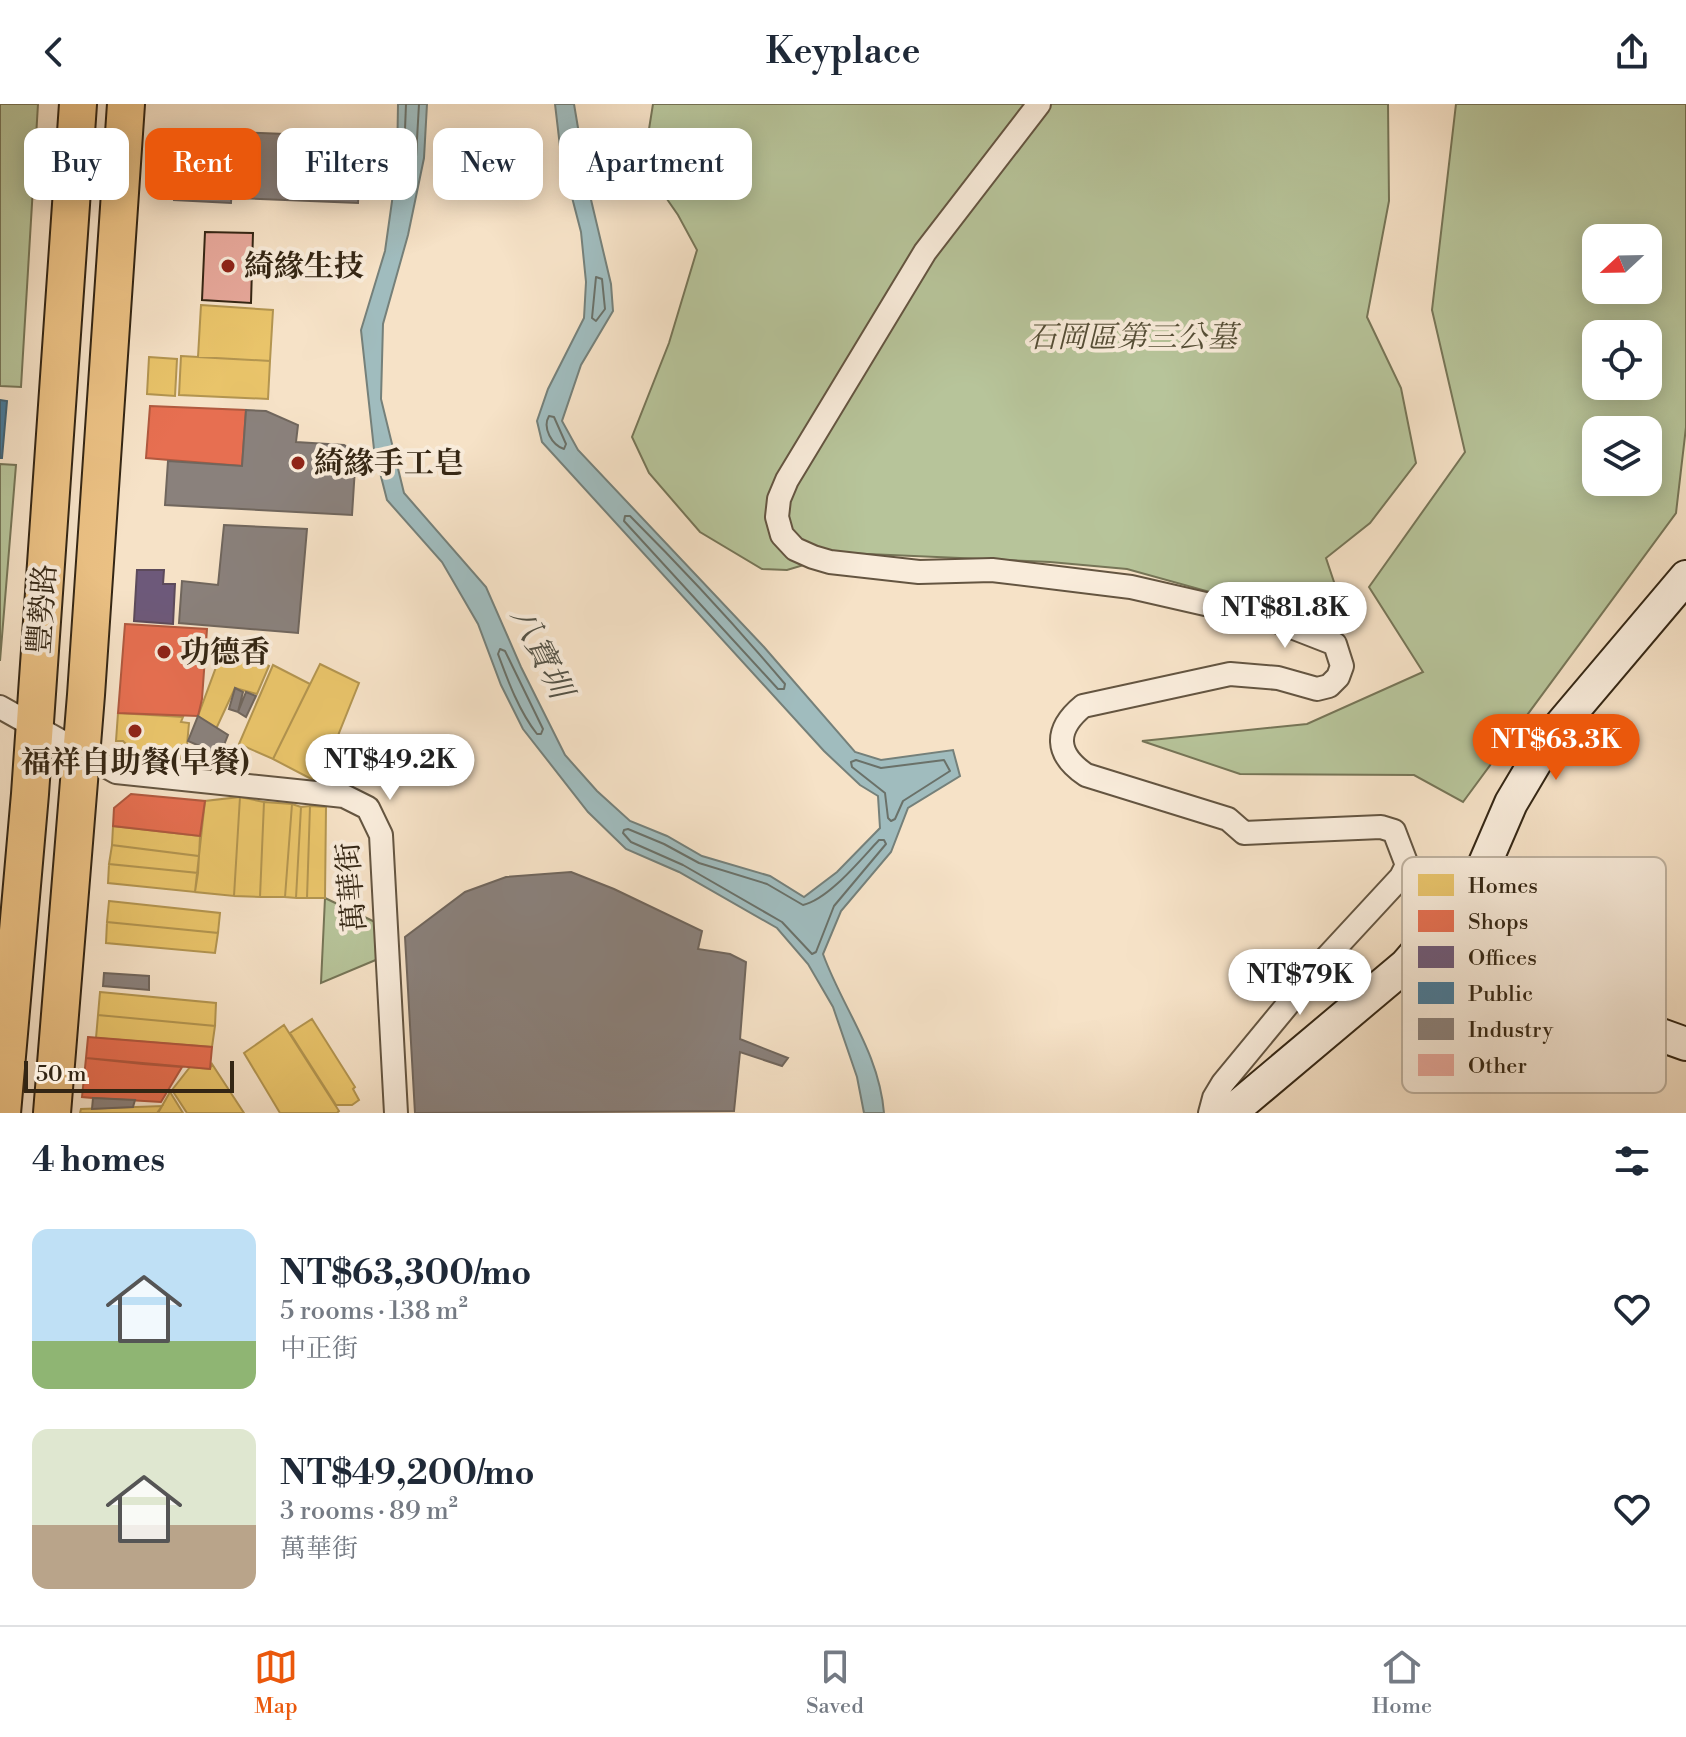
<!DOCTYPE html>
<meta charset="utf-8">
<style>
:root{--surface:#fff;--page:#f6f6f7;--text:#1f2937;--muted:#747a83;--line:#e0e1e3;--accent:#ea580c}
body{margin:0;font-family:"Libre Bodoni","Noto Serif TC",serif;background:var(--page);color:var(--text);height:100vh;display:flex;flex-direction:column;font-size:30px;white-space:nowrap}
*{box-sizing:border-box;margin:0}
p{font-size:26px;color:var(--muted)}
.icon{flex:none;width:44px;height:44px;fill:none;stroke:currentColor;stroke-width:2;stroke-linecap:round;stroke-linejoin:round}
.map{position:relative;height:1009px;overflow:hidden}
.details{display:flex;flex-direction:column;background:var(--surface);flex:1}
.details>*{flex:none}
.guide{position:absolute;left:24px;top:24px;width:800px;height:72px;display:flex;gap:16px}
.needle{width:52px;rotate:248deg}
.fabs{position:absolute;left:1582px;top:120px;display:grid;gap:16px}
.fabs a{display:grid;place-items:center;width:80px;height:80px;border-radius:16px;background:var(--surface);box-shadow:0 4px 20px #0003;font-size:40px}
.scale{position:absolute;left:24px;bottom:20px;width:210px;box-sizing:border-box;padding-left:8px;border:4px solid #342614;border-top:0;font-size:22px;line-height:28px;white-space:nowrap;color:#342614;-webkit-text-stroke:6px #f9ecdb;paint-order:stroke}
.price{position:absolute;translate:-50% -68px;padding:0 18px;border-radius:28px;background:#fff;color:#222;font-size:26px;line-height:52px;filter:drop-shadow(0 2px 4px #0008)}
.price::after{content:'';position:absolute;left:50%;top:48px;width:24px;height:18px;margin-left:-12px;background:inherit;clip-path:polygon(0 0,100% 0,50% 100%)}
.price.current{background:var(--accent);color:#fff}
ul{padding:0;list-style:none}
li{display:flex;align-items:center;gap:24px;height:200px;padding:0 32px}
li span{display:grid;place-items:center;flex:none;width:224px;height:160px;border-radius:16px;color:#555}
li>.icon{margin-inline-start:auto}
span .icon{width:96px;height:96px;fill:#fffc;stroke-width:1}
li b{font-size:34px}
h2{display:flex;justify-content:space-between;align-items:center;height:96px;padding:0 32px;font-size:34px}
.pill{padding:0 28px;border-radius:16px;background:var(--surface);box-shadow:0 4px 20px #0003;font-size:28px;line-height:72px}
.pill.current{background:var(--accent);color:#fff}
header{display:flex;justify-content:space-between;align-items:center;height:104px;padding:0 32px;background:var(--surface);font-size:36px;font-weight:600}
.tab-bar{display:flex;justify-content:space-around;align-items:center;height:112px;border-top:2px solid var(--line);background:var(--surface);font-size:22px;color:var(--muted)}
.tab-bar a{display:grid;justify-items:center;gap:4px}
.tab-bar .current{color:var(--accent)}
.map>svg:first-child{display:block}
</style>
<header><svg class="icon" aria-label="back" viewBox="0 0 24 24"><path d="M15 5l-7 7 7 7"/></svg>Keyplace<svg class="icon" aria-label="share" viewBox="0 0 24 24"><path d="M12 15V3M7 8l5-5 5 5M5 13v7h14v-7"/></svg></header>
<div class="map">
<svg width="1686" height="1009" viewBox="0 0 1686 1009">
<rect width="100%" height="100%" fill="#f6e2c7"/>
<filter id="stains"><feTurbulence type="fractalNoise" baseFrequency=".0025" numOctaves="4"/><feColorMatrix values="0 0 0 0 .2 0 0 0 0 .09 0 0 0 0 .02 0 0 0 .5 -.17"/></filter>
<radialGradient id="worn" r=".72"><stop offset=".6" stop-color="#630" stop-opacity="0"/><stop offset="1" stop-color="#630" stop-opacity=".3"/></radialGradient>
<path fill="#b7c49a" stroke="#767557" stroke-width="2" fill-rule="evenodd" d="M0,0H38L21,283L0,282Z
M653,0H1388L1389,97L1367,213L1401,284L1416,359L1370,419L1326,454L1334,478L1312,506L1282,508L1127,465L1050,458L844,449L787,466L762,465L700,428L649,369L632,333L669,239L697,146L678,111L651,72L649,25Z
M1456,0H1686V323L1676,409L1463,698L1414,671L1240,670L1142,637L1307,620L1423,568L1369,483L1465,348L1432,206ZM1596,134H1648V186H1596ZM1596,230H1648V282H1596ZM1596,326H1648V378H1596Z
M0,360L16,361L0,557Z
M325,794L377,819L378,855L321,879Z"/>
<path fill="#a0bcbe" stroke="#75807a" stroke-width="2" d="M398,0H427L424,54L408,131L383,220L381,295L404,389L486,483L521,563L565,651L597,687L630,717L667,732L702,752L770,772L804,793L837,768L880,724L878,692L860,681L824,647L542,338L537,317L548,285L584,214L586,178L581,128L561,51L555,0H574L588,83L611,180L613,207L581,261L562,317L578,346L764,543L855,648L881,656L953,646L960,672L908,704L891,748L841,807L823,850C843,905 879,948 884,1009H864L857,973L833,903L808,860L777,824L679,768L626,745L588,708L523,625L501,581L478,520L442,458L387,396L374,345L361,226L385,147L397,62Z"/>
<path fill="#e9c46a" stroke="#b39550" stroke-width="2" d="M201,201L273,206L270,257L198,253Z
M181,252L270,257L268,295L179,291Z
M149,253L177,255L175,292L147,290Z
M225,539L269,562L257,590L235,584L216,625L198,612Z
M320,560L359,579L319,679L273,655Z
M273,561L310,580L273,655L239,640Z
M118,609L183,613L181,618L189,619L187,641H180V655L137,651L123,637H116Z
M240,693L234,792L195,788L205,697Z
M240,693L264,698L260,793L234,792Z
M264,698L292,700L285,793H260Z
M292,700L301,703L296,794L285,793Z
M310,702L307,794H296L301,703Z
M310,702L326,703L325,794H307Z
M113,722L200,732L199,752L112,741Z
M112,741L199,752L198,769L109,760Z
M109,760L198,769L195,788L108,779Z
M109,797L220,809L218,829L107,818Z
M107,818L218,829L215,849L106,839Z
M100,888L216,899L215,922L98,911Z
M98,911L215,922L212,943L96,934Z
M312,915L355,983L353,985L359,996L352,1001H336L290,929Z
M284,921L339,1007L337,1009H280L244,949Z
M212,960L244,1009H187L172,986L190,963L210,965Z
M170,988L183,1009H158Z
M162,1002L157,1009H80L81,1005Z"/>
<path fill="#e76f51" stroke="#b1593f" stroke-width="2" d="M150,302L246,306L242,362L146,354Z
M125,520L207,525L202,595L198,612L118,609Z
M131,690L205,697L200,732L113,722L114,704Z
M88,933L212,943L210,965L86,954Z
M86,954L143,960L182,963L161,998L93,994L82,993Z"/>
<path fill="#6d597a" stroke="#5c4a5b" stroke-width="2" d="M137,466H164L163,480H175L173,520L134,517Z"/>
<path fill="#457b9d" stroke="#406274" stroke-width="2" d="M0,296L7,297L2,354H0Z"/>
<path fill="#8a817c" stroke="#70665d" stroke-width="2" d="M177,25L235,28L231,99L174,96Z
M238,28L361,33L358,99L237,94Z
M246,306L266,307L298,321L296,338L344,341L356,348L352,411L165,401L168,357L242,362Z
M224,421L307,425L298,529L179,519L182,477L218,481Z
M235,584L243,588L238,608L229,605Z
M246,588L256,592L246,613L238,608Z
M198,612L228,631L220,651L188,637Z
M571,768L614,785L702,827L698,845L730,850L746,858L740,935L788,954L782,962L740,948L734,1007L415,1009L405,833L465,788L506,773Z
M104,869L149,872V886L103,882Z
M93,994L135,996L133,1003L92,1005Z"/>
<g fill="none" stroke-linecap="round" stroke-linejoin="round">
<path stroke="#6a7169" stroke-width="2" d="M406,0L403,77L407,81L411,78L416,53L419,0
M596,173L602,175L605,205L596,217L592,214Z
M549,312L554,313L566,340L564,345C552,341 542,324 549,312Z
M625,412H630C684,466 736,522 785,580L784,585H778L624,417Z
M500,545L505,547L543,625L541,630H537C519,607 508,577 498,550Z
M856,656L881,664L944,656L950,667L903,697L895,715L891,717L888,714L885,689L852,663L851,658Z
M628,725L664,740L699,759L767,780L803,801C829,795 861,755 879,736H884L886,740L834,802L816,848L812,850L782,818L683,761L631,738L623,729L624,726Z"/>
</g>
<path fill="#e7a89b" stroke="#342614" stroke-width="2" d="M205,128L253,129L251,199L202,196Z"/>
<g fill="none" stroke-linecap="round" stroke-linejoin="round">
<g stroke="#645541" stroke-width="26">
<path id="street" d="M1039,0L925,148L787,376L779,395L777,413L782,431L795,445L813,453L830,458L919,468L992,466L1131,483L1271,515L1335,540L1342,562L1338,573L1329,582L1317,585L1278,574L1230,570L1083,602C1054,626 1055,650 1086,671L1228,715L1244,729L1381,723L1394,727L1407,761L1401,773L1327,853L1223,979L1214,994L1210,1009
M0,603L116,668L344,692L368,704L381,731L396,1009"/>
</g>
<g stroke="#342614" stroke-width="36">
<path id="secondary" d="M1406,861H1465L1686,940
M1230,1009L1406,861L1476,780L1511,699L1549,635L1686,473"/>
</g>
<g stroke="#342614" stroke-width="40">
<path id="primary" d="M2,1009L30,690L78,0
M52,1009L86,591L126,0"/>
</g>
<use href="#street" stroke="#f9ecdb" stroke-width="22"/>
<use href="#secondary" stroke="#f9ecdb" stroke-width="32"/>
<use href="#primary" stroke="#ebc184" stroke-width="36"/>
</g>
<g fill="#8f2418" stroke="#f9ecdb" stroke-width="3">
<circle cx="228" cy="162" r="8"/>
<circle cx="298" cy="359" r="8"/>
<circle cx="164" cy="548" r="8"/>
<circle cx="135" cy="627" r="8"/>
</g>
<g text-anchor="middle" stroke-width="8" stroke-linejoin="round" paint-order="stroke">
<g font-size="30" font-weight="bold" fill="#342614" stroke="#f9ecdb" text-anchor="start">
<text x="244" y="172">綺緣生技</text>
<text x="314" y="369">綺緣手工皂</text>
<text x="180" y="558">功德香</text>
<text x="135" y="668" text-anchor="middle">福祥自助餐(早餐)</text>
</g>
<g font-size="30" font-style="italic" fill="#554e36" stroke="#f9ecdb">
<text x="1132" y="243">石岡區第三公墓</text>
</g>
<g font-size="30" fill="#342614" stroke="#f9ecdb">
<text transform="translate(42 505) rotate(-86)" y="10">豐勢路</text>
<text transform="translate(351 783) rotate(-95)" y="10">萬華街</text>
</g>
<g font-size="32" font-style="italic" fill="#545347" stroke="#f9ecdb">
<text transform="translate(542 548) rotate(64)" y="11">八寶圳</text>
</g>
</g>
<rect x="1402" y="753" width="264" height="236" rx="12" fill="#f9ecdb" stroke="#beb19f" stroke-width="2"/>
<rect x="1418" y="770" width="36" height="22" fill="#e9c46a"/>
<rect x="1418" y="806" width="36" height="22" fill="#e76f51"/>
<rect x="1418" y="842" width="36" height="22" fill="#6d597a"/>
<rect x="1418" y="878" width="36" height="22" fill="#457b9d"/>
<rect x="1418" y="914" width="36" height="22" fill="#8a817c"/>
<rect x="1418" y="950" width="36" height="22" fill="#e7a89b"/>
<g font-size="22" fill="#342614">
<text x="1468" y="789">Homes</text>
<text x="1468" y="825">Shops</text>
<text x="1468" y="861">Offices</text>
<text x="1468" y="897">Public</text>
<text x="1468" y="933">Industry</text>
<text x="1468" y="969">Other</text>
</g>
<rect width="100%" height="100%" filter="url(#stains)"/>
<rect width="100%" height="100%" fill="url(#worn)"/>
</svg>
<div class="fabs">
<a><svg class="needle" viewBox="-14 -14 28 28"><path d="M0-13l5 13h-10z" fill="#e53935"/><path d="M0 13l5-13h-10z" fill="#747a83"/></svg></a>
<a><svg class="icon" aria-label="locate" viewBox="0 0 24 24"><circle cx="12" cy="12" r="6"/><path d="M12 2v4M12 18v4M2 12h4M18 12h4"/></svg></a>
<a><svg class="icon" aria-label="layers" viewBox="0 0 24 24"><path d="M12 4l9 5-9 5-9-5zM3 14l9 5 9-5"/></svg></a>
</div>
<div class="scale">50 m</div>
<b class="price" style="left:1285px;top:546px">NT$81.8K</b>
<b class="price current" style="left:1556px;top:678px">NT$63.3K</b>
<b class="price" style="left:390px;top:698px">NT$49.2K</b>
<b class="price" style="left:1300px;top:913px">NT$79K</b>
<div class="guide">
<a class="pill">Buy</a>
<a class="pill current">Rent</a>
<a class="pill">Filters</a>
<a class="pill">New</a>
<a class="pill">Apartment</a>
</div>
</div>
<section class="details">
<h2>4 homes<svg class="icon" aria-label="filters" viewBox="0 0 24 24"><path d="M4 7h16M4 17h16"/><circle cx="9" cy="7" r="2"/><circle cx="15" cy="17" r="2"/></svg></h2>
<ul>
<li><span style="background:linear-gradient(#bfe0f5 70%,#8fb573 0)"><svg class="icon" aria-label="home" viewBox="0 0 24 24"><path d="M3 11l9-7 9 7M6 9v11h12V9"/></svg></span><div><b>NT$63,300/mo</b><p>5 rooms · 138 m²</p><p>中正街</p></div><svg class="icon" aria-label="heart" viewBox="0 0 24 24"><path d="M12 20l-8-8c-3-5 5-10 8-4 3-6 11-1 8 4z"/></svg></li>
<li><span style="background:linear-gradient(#dfe7d0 60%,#b9a48a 0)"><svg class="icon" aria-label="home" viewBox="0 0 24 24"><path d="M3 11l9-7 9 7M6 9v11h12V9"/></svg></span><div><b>NT$49,200/mo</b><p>3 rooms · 89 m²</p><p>萬華街</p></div><svg class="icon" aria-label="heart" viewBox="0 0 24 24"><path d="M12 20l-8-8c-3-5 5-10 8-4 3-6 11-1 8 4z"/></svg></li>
</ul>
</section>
<nav class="tab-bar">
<a class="current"><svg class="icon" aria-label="map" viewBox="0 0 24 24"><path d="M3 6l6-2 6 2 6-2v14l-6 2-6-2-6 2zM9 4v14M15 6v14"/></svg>Map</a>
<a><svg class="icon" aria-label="saved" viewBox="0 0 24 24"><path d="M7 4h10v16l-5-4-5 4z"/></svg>Saved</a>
<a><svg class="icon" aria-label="home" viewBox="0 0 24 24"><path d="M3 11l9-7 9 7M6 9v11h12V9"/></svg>Home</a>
</nav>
